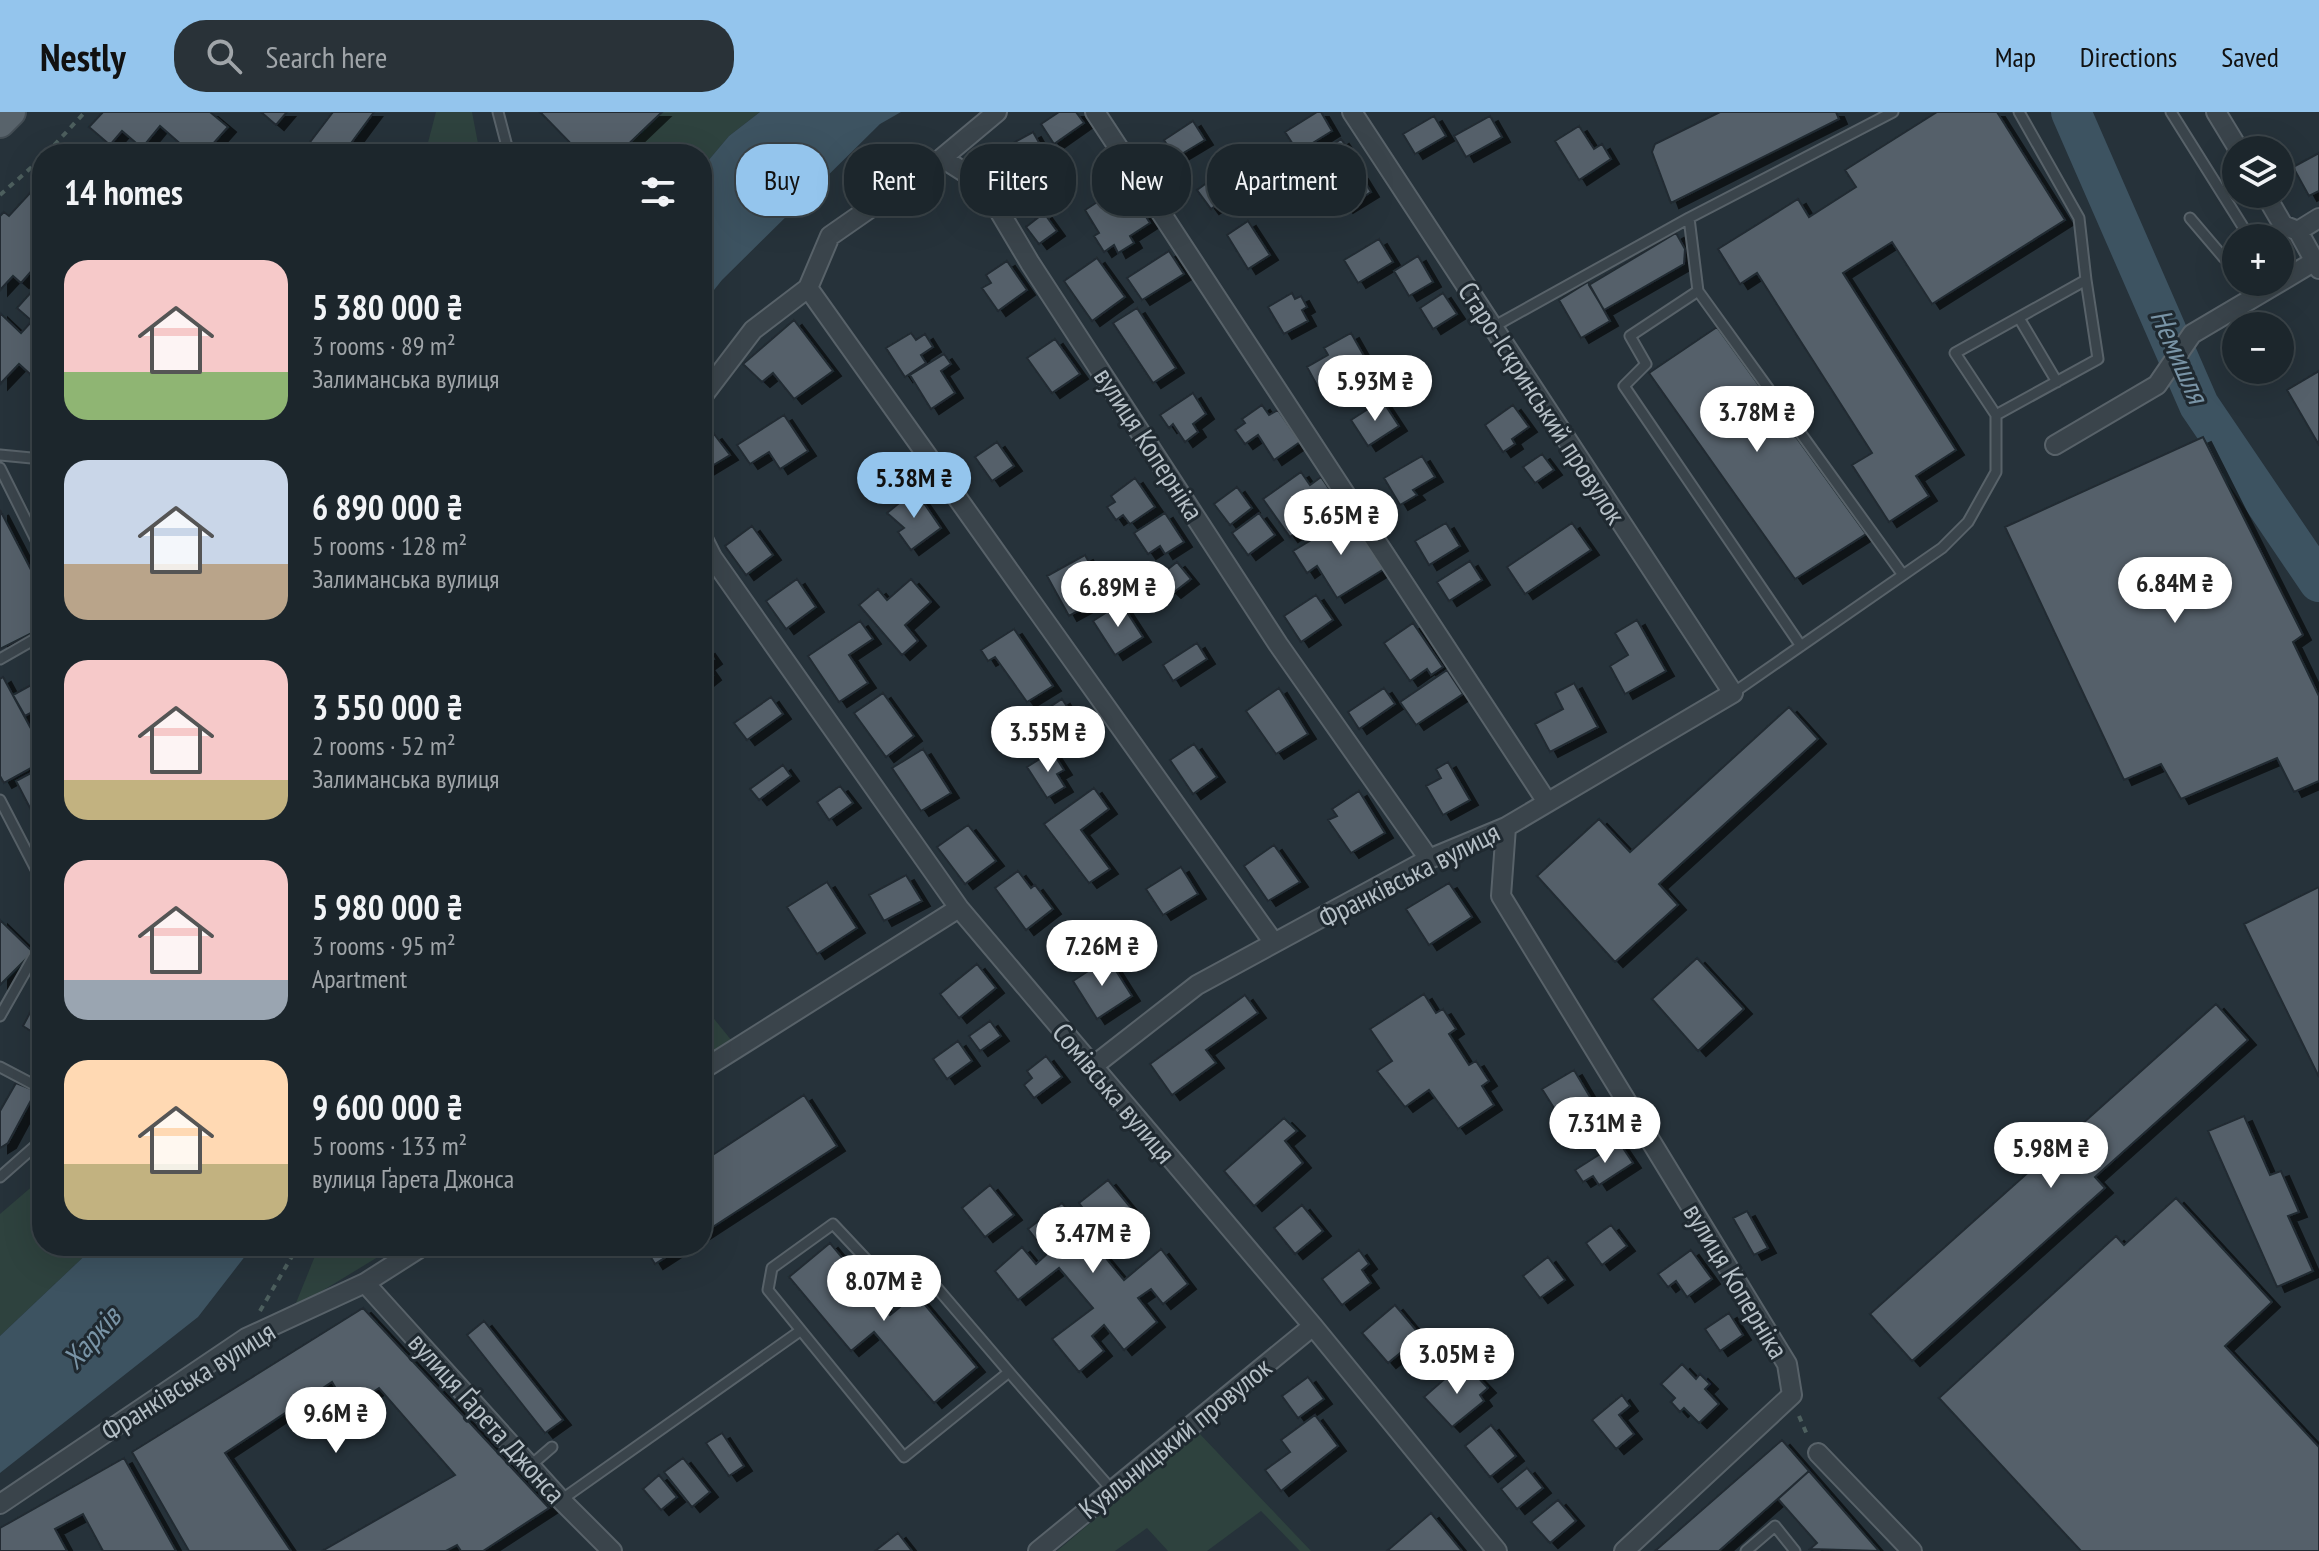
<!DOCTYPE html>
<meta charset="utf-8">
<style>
:root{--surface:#1c262c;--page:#293238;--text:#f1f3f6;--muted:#a0a5a9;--line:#3a4348;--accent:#94c5ed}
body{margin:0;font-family:"PT Sans Narrow",sans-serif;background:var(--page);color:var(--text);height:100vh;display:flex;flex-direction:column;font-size:30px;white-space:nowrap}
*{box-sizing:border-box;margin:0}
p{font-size:26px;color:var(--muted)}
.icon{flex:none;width:44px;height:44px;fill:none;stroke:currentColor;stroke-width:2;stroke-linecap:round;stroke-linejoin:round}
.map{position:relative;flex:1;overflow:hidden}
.drawer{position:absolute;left:32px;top:32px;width:680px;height:1112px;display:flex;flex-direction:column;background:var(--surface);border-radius:32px;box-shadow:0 8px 32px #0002,0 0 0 2px var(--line)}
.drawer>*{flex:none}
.hud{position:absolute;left:736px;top:32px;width:760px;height:72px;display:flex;gap:16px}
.controls{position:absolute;left:2222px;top:24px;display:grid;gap:16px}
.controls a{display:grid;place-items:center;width:72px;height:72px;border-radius:50%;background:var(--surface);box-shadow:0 8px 32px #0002,0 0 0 2px var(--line);font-size:40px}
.price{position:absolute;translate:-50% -68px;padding:0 18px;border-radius:28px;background:#fff;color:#222;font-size:26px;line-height:52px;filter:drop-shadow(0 2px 4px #0008)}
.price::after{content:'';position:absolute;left:50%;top:48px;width:24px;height:18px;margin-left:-12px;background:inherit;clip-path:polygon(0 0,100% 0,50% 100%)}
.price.active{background:var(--accent);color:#111}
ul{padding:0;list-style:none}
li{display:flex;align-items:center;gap:24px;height:200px;padding:0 32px}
li span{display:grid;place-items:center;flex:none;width:224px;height:160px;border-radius:24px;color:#555}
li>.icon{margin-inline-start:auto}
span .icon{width:96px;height:96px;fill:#fffc;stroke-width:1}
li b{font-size:34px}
h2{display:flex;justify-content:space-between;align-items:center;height:96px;padding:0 32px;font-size:34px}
.tag{padding:0 28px;border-radius:32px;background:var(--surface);box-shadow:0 8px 32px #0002,0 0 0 2px var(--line);font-size:28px;line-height:72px}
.tag.active{background:var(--accent);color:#111}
header{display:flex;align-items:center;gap:48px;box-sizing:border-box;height:112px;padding:0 40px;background:var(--accent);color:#111}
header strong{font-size:38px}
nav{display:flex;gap:44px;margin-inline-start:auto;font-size:28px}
.search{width:560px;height:72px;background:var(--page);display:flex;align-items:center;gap:20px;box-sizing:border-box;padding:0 28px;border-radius:32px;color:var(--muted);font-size:30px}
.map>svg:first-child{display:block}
</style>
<header>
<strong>Nestly</strong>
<div class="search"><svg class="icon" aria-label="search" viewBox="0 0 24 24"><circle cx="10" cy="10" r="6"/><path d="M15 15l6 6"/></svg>Search here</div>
<nav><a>Map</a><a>Directions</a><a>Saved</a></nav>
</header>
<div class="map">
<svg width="2319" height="1439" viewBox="0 0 2319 1439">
<defs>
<filter id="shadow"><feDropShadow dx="8" dy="5" stdDeviation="0" flood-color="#0009"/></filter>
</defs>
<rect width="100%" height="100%" fill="#26323a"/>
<path fill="#2e423e" d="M436,0H472L480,42H425Z
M659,0H760L729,24L702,56V42H618Z
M702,892L732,929L702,947Z
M42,1066V1134H95L0,1224V1102Z
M319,1134H396L294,1196Z
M1198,1320L1311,1439H1300L1261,1399L1207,1439H1168L1147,1416L1115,1439H1057Z"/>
<path fill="#3d5361" d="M760,0H901L880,12L722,168L702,193V56L729,24Z
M95,1134H253L198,1205L0,1361V1224Z"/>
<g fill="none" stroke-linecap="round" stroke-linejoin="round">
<path stroke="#3d5361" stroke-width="40" d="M2071,0L2199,293L2319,470"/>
</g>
<path fill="#54616a" stroke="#212b32" stroke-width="2" filter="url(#shadow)" d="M103,0H210L228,15L204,42H192L160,14L142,36L122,19L110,33L89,15Z
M261,0H287L276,13Z
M333,0H374L343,42H301Z
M540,0H662L618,42H581Z
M1059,0H1076L1084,11L1054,32L1041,12Z
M1317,0H1321L1332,19L1298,40L1285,20Z
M1720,0H1836L1839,7L1671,91L1652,40L1655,32Z
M1937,0H1997L2065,108L1932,192L1892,130L1843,161L1956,338L1916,364L1929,384L1889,410L1852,353L1872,341L1757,161L1740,172L1718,137L1798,87L1809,105L1856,75L1845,58Z
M1434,4L1446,24L1415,42L1403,22Z
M1490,4L1502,25L1466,45L1454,24Z
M1193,9L1205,28L1175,46L1164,28Z
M1579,14L1594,37L1602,32L1611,47L1579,68L1555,29Z
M1033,20L1041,34L1027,41L1035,56L1027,60L1034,71L1009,86L986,46Z
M1341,27L1354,45L1336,58L1323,40Z
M2319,41V79L2309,84L2293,55Z
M1230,54L1244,74L1211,97L1197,78Z
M1360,62L1371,80L1345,96L1333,78Z
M42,68V136L38,141L42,147L21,171L13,164L0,178V104L4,100L9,104Z
M1125,72L1150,111L1130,124L1134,131L1118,141L1114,133L1104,140L1094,124L1099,121L1085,98Z
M1044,101L1057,119L1039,132L1026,115Z
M1248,109L1270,143L1248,157L1227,123Z
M1676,121L1685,137L1684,152L1604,198L1589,173Z
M1379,127L1393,150L1358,171L1344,148Z
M1169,139L1184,162L1142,188L1127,166Z
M1418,144L1433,170L1409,184L1394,159Z
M1097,146L1125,185L1092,209L1064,169Z
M1007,149L1027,178L998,199L982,176L991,171L986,163Z
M42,168V273L19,252L0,272V201L21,221L32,209L17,196Z
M1588,170L1610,209L1581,226L1559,188Z
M1292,181L1295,187L1301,184L1307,195L1302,198L1308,209L1284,222L1268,195Z
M1443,181L1457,202L1433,217L1420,196Z
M1137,196L1176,256L1153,271L1113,211Z
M794,208L833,259L794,287L773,261L762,270L743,252Z
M1717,215L1866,422L1795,467L1649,261Z
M911,221L916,228L925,222L933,235L921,243L926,251L905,265L886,236Z
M1351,221L1368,251L1319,277L1307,255L1328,243L1324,236Z
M1055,227L1080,262L1052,281L1027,246Z
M944,242L951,252L941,259L955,281L931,297L910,263Z
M2319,259V333L2287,278Z
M1193,281L1206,302L1193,312L1198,320L1185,330L1173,312L1169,316L1160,303Z
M1382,288L1399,314L1368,334L1351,308Z
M1262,293L1269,303L1278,298L1300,330L1274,348L1258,323L1245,332L1235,318L1245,311L1242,307Z
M1513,293L1529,315L1512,327L1515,332L1503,340L1485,313Z
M784,303L808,339L780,357L769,340L750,352L737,333Z
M714,322L730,343L702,360V330Z
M2203,325L2303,523L2293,530L2319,584V669L2294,680L2277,646L2181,687L2161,652L2124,668L2005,415Z
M997,330L1014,354L992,369L975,345Z
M1542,342L1554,358L1535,371L1523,355Z
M1422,344L1435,365L1413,378L1417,383L1400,393L1384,366Z
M1301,360L1310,373L1321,365L1332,381L1320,389L1331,404L1313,417L1309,411L1290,425L1263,387Z
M1135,366L1155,395L1130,412L1123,403L1116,408L1107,395L1115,390L1111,384Z
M1237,375L1252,396L1230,413L1214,392Z
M915,378L941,416L911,438L898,420L904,416L887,401Z
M0,398L42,479V516L0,537Z
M1165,401L1184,430L1165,442L1160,434L1148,442L1134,421Z
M1259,401L1275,423L1248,443L1232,421Z
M1351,404L1384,457L1337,486L1317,454L1307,461L1293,439Z
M1446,411L1460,434L1429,453L1415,429Z
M1572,411L1591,438L1525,482L1507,455Z
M752,414L773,443L746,463L725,434Z
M1085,443L1107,483L1069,504L1047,464Z
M1470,449L1482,468L1449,489L1437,470Z
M1177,450L1191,467L1173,481L1167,475L1147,491L1139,480Z
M797,467L816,495L786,517L766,489Z
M911,467L931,490L905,513L918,529L902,543L859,493L878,477L887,488Z
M1316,483L1333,508L1301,530L1284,504Z
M1121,491L1143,525L1115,543L1093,509Z
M1637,508L1666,559L1625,582L1610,554L1628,543L1615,521Z
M860,509L873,527L849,543L868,571L839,590L808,544Z
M1413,511L1443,555L1431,563L1427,557L1410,569L1384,531Z
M1014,517L1053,574L1027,590L995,545L988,549L981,538Z
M1197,531L1207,547L1173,569L1163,553Z
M707,537L714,547L706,553L713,563L702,572V541Z
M1447,558L1463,582L1416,613L1400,590Z
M3,565L42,637V650L4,671L0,664V567Z
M42,567V595L25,604L13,583Z
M1574,571L1598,615L1550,640L1535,612L1563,597L1555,581Z
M1279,576L1308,622L1276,642L1246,599Z
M1384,576L1395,592L1359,617L1348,600Z
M883,581L914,624L886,645L854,601Z
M771,585L783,602L747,628L734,611Z
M1062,587L1078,611L1055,627L1053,623L1048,627L1039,614L1045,610L1039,602Z
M1789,595L1818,627L1659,772L1678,793L1615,850L1537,764L1599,707L1630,740Z
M1194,632L1217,665L1193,682L1170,648Z
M923,637L951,681L921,699L892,656Z
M1052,639L1064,658L1057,662L1065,675L1047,686L1027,655Z
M1448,650L1470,688L1443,703L1426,674L1441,666L1436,657Z
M783,653L791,664L759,688L750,677Z
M42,655V719L16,669Z
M840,674L853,691L829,708L817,690Z
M1094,676L1109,697L1081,718L1110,757L1089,771L1044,712Z
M1359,679L1385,721L1351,741L1328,708L1337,704L1332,697Z
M968,713L996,749L965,772L937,735Z
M1274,733L1300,770L1268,789L1244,754Z
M1181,755L1198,782L1163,803L1146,777Z
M1018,759L1031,776L1035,773L1053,797L1026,818L995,776Z
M906,763L922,789L884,809L869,783Z
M827,770L857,816L817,842L787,795Z
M1449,771L1472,805L1429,833L1406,797Z
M2319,775V965L2244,812Z
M0,808L33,840L0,873Z
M1108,846L1132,884L1097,907L1073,869Z
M1697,846L1744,897L1698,939L1652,887Z
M977,852L996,876L959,906L940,882Z
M42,878V926L23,914Z
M1424,882L1436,901L1443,897L1456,917L1449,922L1469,953L1476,949L1489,969L1482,974L1494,993L1458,1017L1429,978L1405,995L1377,959L1392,949L1370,917Z
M1245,883L1258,901L1206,938L1216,951L1172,983L1150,952Z
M2216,892L2248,928L2095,1065L2105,1076L1912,1249L1870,1202Z
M990,909L1001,924L980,939L969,924Z
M958,929L972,949L947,967L933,947Z
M1046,944L1062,965L1034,986L1024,973L1032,966L1027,959Z
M1574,958L1603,1007L1566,1029L1558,1016L1564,1012L1542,977Z
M16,971L36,979L8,1031L0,1036V999Z
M804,983L837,1034L702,1122V1050Z
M2244,1004L2270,1063L2281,1059L2299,1100L2288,1104L2313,1159L2277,1175L2208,1019Z
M1284,1006L1297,1019L1285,1029L1303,1051L1254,1094L1224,1059Z
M1619,1030L1633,1051L1599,1073L1593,1064L1583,1070L1575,1058Z
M1108,1068L1136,1102L1095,1133L1124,1168L1161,1137L1188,1172L1163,1192L1151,1177L1138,1186L1157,1210L1124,1238L1104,1213L1092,1224L1104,1239L1079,1260L1052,1227L1093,1196L1059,1156L1018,1188L995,1159L1022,1135L1036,1152L1047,1142L1028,1117L1062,1091L1082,1115L1091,1107L1079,1091Z
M990,1073L1014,1103L985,1125L962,1096Z
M2176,1086L2272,1190L2225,1234L2319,1335V1439H2081L1939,1286L2116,1124L2124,1133Z
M1302,1093L1323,1119L1295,1142L1274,1116Z
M1747,1099L1768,1136L1754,1143L1733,1106Z
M1611,1113L1627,1134L1602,1153L1586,1131Z
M830,1131L890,1203L916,1182L977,1255L934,1291L874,1220L851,1239L789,1165Z
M644,1134H683L655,1152Z
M1359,1138L1369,1152L1362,1158L1371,1171L1342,1193L1322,1167Z
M1691,1138L1712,1167L1687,1185L1676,1169L1668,1175L1658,1162Z
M1548,1145L1565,1168L1540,1186L1523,1164Z
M1395,1193L1421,1224L1388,1251L1362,1221Z
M363,1196L549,1396L483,1439H461L457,1433L446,1439H322L455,1363L379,1276L348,1297L332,1270L225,1341L291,1439H189L132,1340Z
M1729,1201L1743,1223L1720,1239L1705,1217Z
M484,1209L563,1308L545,1321L467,1223Z
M1682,1252L1696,1267L1700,1262L1710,1272L1705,1277L1719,1292L1699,1311L1684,1296L1680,1300L1671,1290L1675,1286L1661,1272Z
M1456,1257L1463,1265L1471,1258L1488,1276L1480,1283L1484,1289L1452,1315L1424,1285Z
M1308,1265L1324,1287L1298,1306L1282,1284Z
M1622,1283L1630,1294L1619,1303L1634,1322L1616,1337L1592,1308Z
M1315,1303L1338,1334L1281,1379L1265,1358L1290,1340L1281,1328Z
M1491,1313L1516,1344L1490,1365L1465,1334Z
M722,1321L744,1354L729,1364L706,1331Z
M1782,1328L1809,1359L1719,1439H1655Z
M124,1346L176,1439H103L83,1402L55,1417L67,1439H0V1416Z
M683,1346L710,1380L692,1395L664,1360Z
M1527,1356L1543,1376L1517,1397L1501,1377Z
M1809,1359L1879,1439L1810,1437L1817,1431L1778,1387Z
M659,1363L677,1385L661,1398L643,1377Z
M1558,1388L1576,1409L1550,1431L1531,1410Z
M1431,1401L1462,1439H1387Z
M898,1421L912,1439H875Z"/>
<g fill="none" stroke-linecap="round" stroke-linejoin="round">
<g stroke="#586269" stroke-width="13">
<path id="service" d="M498,0L509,42
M2171,0L2250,126
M1689,106L1698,179L1903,463
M2190,106L2224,146L2236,139
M2259,126L2283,113
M1698,179L1630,224L1646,252L1624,274L1801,534
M2019,206L2057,270
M1493,215L1689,106L1893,0
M1996,303L2098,247L2086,168
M0,343L42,347
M0,356L42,440
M0,547L42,523
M1733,581L1942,436L1968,410L1996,360V303L1955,241L2086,168L2079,106L2019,0
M0,688L42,769
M0,904L42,830
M0,955L42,977
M0,1065L42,1028
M1009,1260L932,1170L879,1161L833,1112L772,1156L768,1178L904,1345L1009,1260L1111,1377
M530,1354L552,1335
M561,1388L800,1219
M1746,1439L1775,1414L1795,1439"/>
</g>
<g stroke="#586269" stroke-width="22">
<path id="minor" d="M1095,0L1547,690
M2216,0L2239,38
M942,46L983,72L1030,151L1278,532L1429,747
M2265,82L2283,113L2298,119L2319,157
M2298,119L2319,106
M2280,170L2315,149
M808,176L1274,831
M702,285L753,218L808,176L830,124L942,46L997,0
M2055,333L2157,273L2192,222L2280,170
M702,425L712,445L959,796L1313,1214L1497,1439
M1506,715L1501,784L1787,1252L1792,1283L1624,1439
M1092,955L1197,873L1429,747L1506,715L1733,581L1352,0
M702,958L959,796
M365,1171L561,1388L612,1439
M1818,1341L1912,1439
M0,1392L246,1226L365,1171L423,1134
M1038,1439L1313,1214"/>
</g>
<g stroke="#434d54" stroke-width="32">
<path id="primary" d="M0,11L11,0"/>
</g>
<path stroke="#4d5f5e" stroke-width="4" stroke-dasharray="6 6" stroke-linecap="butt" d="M46,42L85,0
M0,83L42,46
M260,1199L298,1134
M1799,1304L1808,1325"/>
<use href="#service" stroke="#3a444b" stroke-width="9"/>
<use href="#minor" stroke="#3a444b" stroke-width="18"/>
<use href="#primary" stroke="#58636b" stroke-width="28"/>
</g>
<g text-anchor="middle" stroke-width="6" stroke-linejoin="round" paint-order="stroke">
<g font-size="28" fill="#b5bfc6" stroke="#1f2930">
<text transform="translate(1542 291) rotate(57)" y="10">Старо-Іскринський провулок</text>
<text transform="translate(1149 332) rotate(57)" y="10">вулиця Коперніка</text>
<text transform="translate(1409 763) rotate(-27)" y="10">Франківська вулиця</text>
<text transform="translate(1114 981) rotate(50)" y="10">Сомівська вулиця</text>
<text transform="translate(1736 1169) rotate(59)" y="10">вулиця Коперніка</text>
<text transform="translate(188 1269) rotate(-32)" y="10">Франківська вулиця</text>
<text transform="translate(487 1306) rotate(48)" y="10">вулиця Ґарета Джонса</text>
<text transform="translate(1175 1326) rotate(-39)" y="10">Куяльницький провулок</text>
</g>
<g font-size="30" font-style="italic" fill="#7994a6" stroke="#1f2930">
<text transform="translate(2179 244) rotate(66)" y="10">Немишля</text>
<text transform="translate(92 1226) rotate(-49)" y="10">Харків</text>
</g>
</g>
</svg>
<div class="controls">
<a><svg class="icon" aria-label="layers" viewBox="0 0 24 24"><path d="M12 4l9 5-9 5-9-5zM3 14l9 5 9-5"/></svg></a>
<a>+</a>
<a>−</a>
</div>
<b class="price" style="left:1375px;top:311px">5.93M ₴</b>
<b class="price" style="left:1757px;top:342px">3.78M ₴</b>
<b class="price active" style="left:914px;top:408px">5.38M ₴</b>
<b class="price" style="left:1341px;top:445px">5.65M ₴</b>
<b class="price" style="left:2175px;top:513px">6.84M ₴</b>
<b class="price" style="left:1118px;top:517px">6.89M ₴</b>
<b class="price" style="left:1048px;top:662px">3.55M ₴</b>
<b class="price" style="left:1102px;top:876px">7.26M ₴</b>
<b class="price" style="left:1605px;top:1053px">7.31M ₴</b>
<b class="price" style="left:2051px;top:1078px">5.98M ₴</b>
<b class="price" style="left:1093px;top:1163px">3.47M ₴</b>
<b class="price" style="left:884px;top:1211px">8.07M ₴</b>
<b class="price" style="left:1457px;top:1284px">3.05M ₴</b>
<b class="price" style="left:336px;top:1343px">9.6M ₴</b>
<div class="hud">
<a class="tag active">Buy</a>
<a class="tag">Rent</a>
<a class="tag">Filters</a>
<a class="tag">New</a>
<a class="tag">Apartment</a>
</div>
<section class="drawer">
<h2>14 homes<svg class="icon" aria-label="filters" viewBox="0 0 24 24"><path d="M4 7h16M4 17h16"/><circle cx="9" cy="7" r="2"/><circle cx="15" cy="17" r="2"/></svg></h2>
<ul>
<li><span style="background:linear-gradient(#f6c9c9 70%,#8fb573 0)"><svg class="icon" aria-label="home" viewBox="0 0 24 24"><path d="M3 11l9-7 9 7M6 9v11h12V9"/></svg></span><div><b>5 380 000 ₴</b><p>3 rooms · 89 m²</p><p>Залиманська вулиця</p></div></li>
<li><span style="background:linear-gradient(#c9d6e8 65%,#b9a48a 0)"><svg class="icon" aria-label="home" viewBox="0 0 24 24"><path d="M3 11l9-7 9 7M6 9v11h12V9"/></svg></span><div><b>6 890 000 ₴</b><p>5 rooms · 128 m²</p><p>Залиманська вулиця</p></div></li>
<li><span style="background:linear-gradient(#f6c9c9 75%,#c2b280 0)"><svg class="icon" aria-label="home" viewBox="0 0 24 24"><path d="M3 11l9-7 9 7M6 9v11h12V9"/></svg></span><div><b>3 550 000 ₴</b><p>2 rooms · 52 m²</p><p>Залиманська вулиця</p></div></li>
<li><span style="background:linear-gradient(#f6c9c9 75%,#9aa5b1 0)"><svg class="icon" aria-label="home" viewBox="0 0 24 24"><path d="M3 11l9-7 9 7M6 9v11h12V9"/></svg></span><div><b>5 980 000 ₴</b><p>3 rooms · 95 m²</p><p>Apartment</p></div></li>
<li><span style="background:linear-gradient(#ffd9b3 65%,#c2b280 0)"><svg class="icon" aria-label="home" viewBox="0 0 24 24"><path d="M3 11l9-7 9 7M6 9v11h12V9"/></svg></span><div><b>9 600 000 ₴</b><p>5 rooms · 133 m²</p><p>вулиця Ґарета Джонса</p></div></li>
</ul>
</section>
</div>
